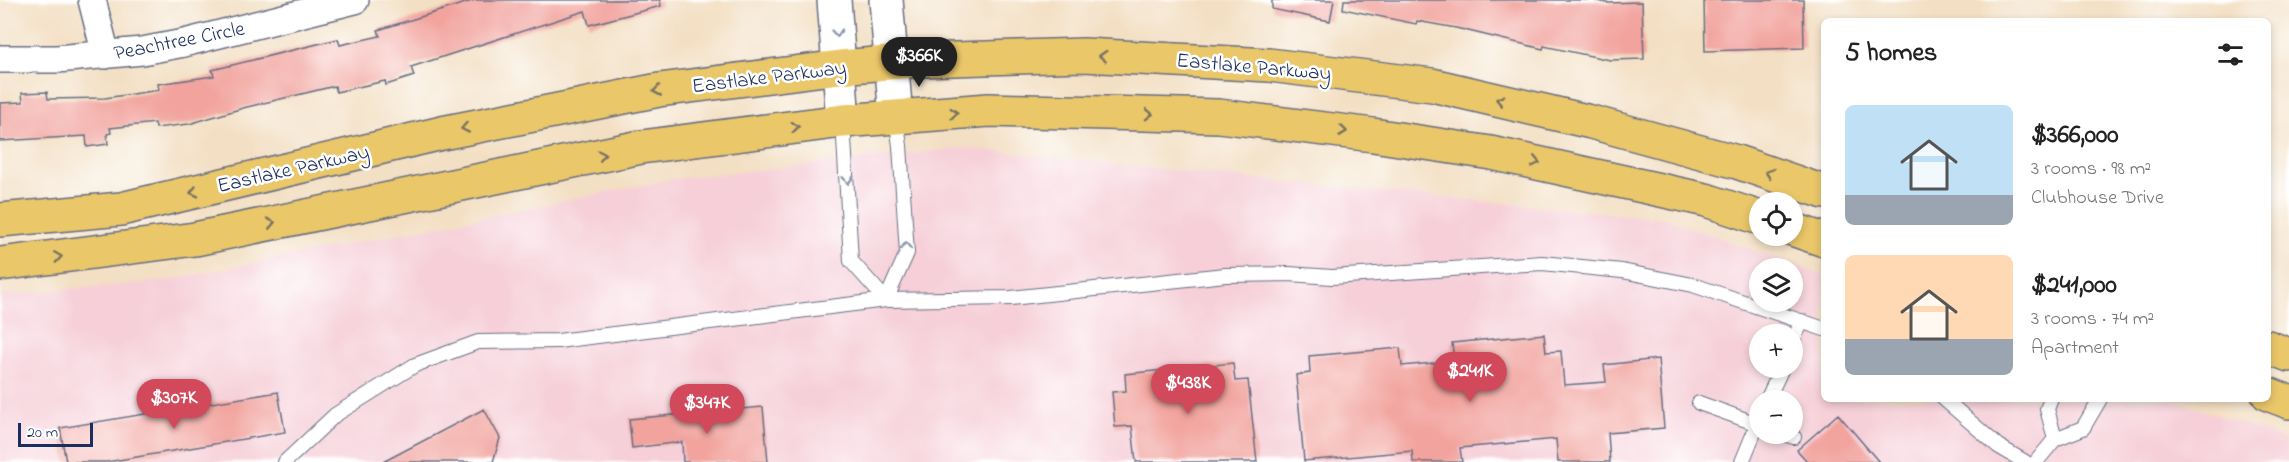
<!DOCTYPE html>
<meta charset="utf-8">
<style>
:root{--surface:#fff;--page:#f2f2f2;--text:#222;--muted:#767676;--accent:#d1495b}
body{margin:0;font-family:"Indie Flower",sans-serif;background:var(--page);color:var(--text);height:100vh;display:flex;flex-direction:column;font-size:22px;white-space:nowrap}
*{box-sizing:border-box;margin:0}
p{font-size:20px;color:var(--muted)}
.icon{flex:none;width:33px;height:33px;fill:none;stroke:currentColor;stroke-width:2;stroke-linecap:round;stroke-linejoin:round}
.map{position:relative;flex:1;overflow:hidden}
.drawer{position:absolute;left:1821px;top:18px;width:450px;height:384px;display:flex;flex-direction:column;background:var(--surface);border-radius:9px;box-shadow:0 3px 9px #0003}
.drawer>*{flex:none}
.fabs{position:absolute;left:1749px;top:192px;display:grid;gap:12px}
.fabs a{display:grid;place-items:center;width:54px;height:54px;border-radius:50%;background:var(--surface);box-shadow:0 3px 9px #0003;font-size:30px}
.scale{position:absolute;left:18px;bottom:15px;width:75px;box-sizing:border-box;padding-left:6px;border:3px solid #1b2f5e;border-top:0;font-size:16px;line-height:21px;white-space:nowrap;color:#1b2f5e;-webkit-text-stroke:4px #fff;paint-order:stroke}
.price{position:absolute;translate:-50% -51px;padding:0 14px;border-radius:21px;background:var(--accent);color:#fff;font-size:20px;line-height:39px;filter:drop-shadow(0 2px 3px #0008)}
.price::after{content:'';position:absolute;left:50%;top:36px;width:18px;height:14px;margin-left:-9px;background:inherit;clip-path:polygon(0 0,100% 0,50% 100%)}
.price.selected{background:#222;color:#fff}
ul{padding:0;list-style:none}
li{display:flex;align-items:center;gap:18px;height:150px;padding:0 24px}
li span{display:grid;place-items:center;flex:none;width:168px;height:120px;border-radius:9px;color:#555}
li>.icon{margin-inline-start:auto}
span .icon{width:72px;height:72px;fill:#fffc;stroke-width:1}
li b{font-size:26px}
h2{display:flex;justify-content:space-between;align-items:center;height:72px;padding:0 24px;font-size:26px}
.map>svg:first-child{display:block}
</style>
<div class="map">
<svg width="2289" height="462" viewBox="0 0 2289 462">
<rect width="100%" height="100%" fill="#fff"/>
<filter id="ink" filterUnits="userSpaceOnUse"><feTurbulence type="fractalNoise" baseFrequency=".0167" numOctaves="2"/><feDisplacementMap in="SourceGraphic" scale="12" xChannelSelector="R" yChannelSelector="G"/><feConvolveMatrix kernelMatrix="1 2 1 2 8 2 1 2 1" color-interpolation-filters="sRGB"/></filter>
<filter id="wash" filterUnits="userSpaceOnUse"><feTurbulence type="fractalNoise" baseFrequency=".008" numOctaves="4" result="noise"/><feDisplacementMap in="SourceGraphic" scale="24" xChannelSelector="R" yChannelSelector="G"/><feGaussianBlur stdDeviation="1.35" result="paint"/><feColorMatrix in="noise" values="0 0 0 0 0 0 0 0 0 0 0 0 0 0 0 0 0 1.4 0 .05"/><feComposite in="paint" operator="in"/></filter>
<g filter="url(#wash)">
<rect width="100%" height="100%" fill="#f3dfc3"/>
<path fill="#f6cfd8" fill-rule="evenodd" d="M963,148L1341,188L1664,218L1824,275V399H2172L2284,439L2289,462H0V295L164,281L672,179ZM1760,268H1792V302H1760ZM1760,334H1792V368H1760ZM1760,400H1792V434H1760Z"/>
<g id="blocks">
<path fill="#f2a39d" d="M475,0H660L661,6L589,25L585,11L411,67L414,76L386,85L385,81L336,92L335,86L243,108L189,124L156,128L155,123L110,128L111,133L107,134L108,144L87,147L86,136L0,141V103L23,102L22,93L47,92L48,99L105,98L159,90L158,84L214,76L212,70L338,39L340,45L380,36L378,30Z
M1272,0H1334L1330,21L1272,9Z
M1344,0H1592L1606,3L1642,2L1644,59L1610,60L1544,46L1543,49L1456,28L1417,21L1416,24L1343,9Z
M1704,0H1803L1804,48L1705,51Z
M1544,334L1546,352L1561,351L1564,385L1606,382L1604,365L1658,359L1664,428L1608,433L1610,462H1558L1556,439L1460,448L1462,462H1413L1412,451L1304,461L1296,375L1310,373L1309,356L1400,348L1402,366L1454,361L1452,343Z
M1233,363L1235,381L1248,380L1257,462H1136L1132,426L1115,427L1112,392L1126,391L1125,374Z
M278,392L285,432L107,462H66L60,428Z
M763,407L768,462H683L682,442L632,448L629,419Z
M484,409L500,438L493,462H383Z
M1838,414L1879,462H1808L1797,450Z"/>
</g>
</g>
<g filter="url(#ink)">
<use href="#blocks" fill-opacity="0" stroke="#676d81" stroke-width="1.5"/>
<g fill="none" stroke-linecap="round" stroke-linejoin="round">
<g stroke="#676d81" stroke-width="16">
<path id="service" d="M843,121L851,261L886,300L907,253L900,146L896,117
M1792,343L1802,321
M1944,399L1998,446L2025,462
M2051,399L2047,409L2055,439
M1767,400L1782,368
M1699,403L1760,425
M1784,434L1794,437
M285,462L335,415L415,365L478,342L558,341L886,300L1011,298L1225,275L1289,274L1332,277L1542,263L1622,271L1693,285L1824,329
M1742,462L1760,418
M2036,462L2055,439L2083,428L2100,399"/>
</g>
<g stroke="#676d81" stroke-width="30">
<path id="minor" d="M92,0L106,55
M0,59H57L142,51L184,43L355,0"/>
</g>
<g stroke="#676d81" stroke-width="36">
<path id="tertiary" d="M834,0L843,121
M886,0L896,117"/>
</g>
<g stroke="#676d81" stroke-width="36">
<path id="primary" d="M0,220L121,209L442,133L659,90L840,67L923,60L1084,55L1269,65L1432,85L1591,122L1737,162L1824,192
M1792,229L1824,240
M0,264L195,239L641,147L843,121L989,110L1219,116L1373,135L1491,153L1706,200L1760,218
M2268,347L2289,355
M2268,394L2289,402"/>
</g>
<use href="#service" stroke="#fff" stroke-width="14"/>
<use href="#minor" stroke="#fff" stroke-width="27"/>
<use href="#tertiary" stroke="#fff" stroke-width="33"/>
<use href="#primary" stroke="#eac769" stroke-width="33"/>
</g>
<defs><path id="oneway-chevron" d="M-2-3.5L2.5 0L-2 3.5" fill="none" stroke-width="1.6" stroke-linecap="round" stroke-linejoin="round" transform="scale(1.5)"/></defs>
<g stroke="#8d97ae">
<use href="#oneway-chevron" transform="translate(837 33) rotate(85)"/>
<use href="#oneway-chevron" transform="translate(848 180) rotate(87)"/>
<use href="#oneway-chevron" transform="translate(906 246) rotate(-89)"/>
</g>
<g stroke="#787363">
<use href="#oneway-chevron" transform="translate(1103 56) rotate(-177)"/>
<use href="#oneway-chevron" transform="translate(657 91) rotate(170)"/>
<use href="#oneway-chevron" transform="translate(1500 100) rotate(-167)"/>
<use href="#oneway-chevron" transform="translate(954 113) rotate(-4)"/>
<use href="#oneway-chevron" transform="translate(1149 114) rotate(1)"/>
<use href="#oneway-chevron" transform="translate(795 127) rotate(-7)"/>
<use href="#oneway-chevron" transform="translate(465 128) rotate(169)"/>
<use href="#oneway-chevron" transform="translate(1343 131) rotate(7)"/>
<use href="#oneway-chevron" transform="translate(602 155) rotate(-12)"/>
<use href="#oneway-chevron" transform="translate(1536 162) rotate(12)"/>
<use href="#oneway-chevron" transform="translate(1769 173) rotate(-161)"/>
<use href="#oneway-chevron" transform="translate(194 192) rotate(167)"/>
<use href="#oneway-chevron" transform="translate(271 223) rotate(-12)"/>
<use href="#oneway-chevron" transform="translate(58 257) rotate(-8)"/>
</g>
</g>
<g text-anchor="middle" stroke-width="5" stroke-linejoin="round" paint-order="stroke">
<g font-size="21" fill="#1b2f5e" stroke="#fff">
<text transform="translate(179 40) rotate(-11)" y="7">Peachtree Circle</text>
<text transform="translate(1254 66) rotate(5)" y="7">Eastlake Parkway</text>
<text transform="translate(769 76) rotate(-7)" y="7">Eastlake Parkway</text>
<text transform="translate(293 168) rotate(-13)" y="7">Eastlake Parkway</text>
</g>
</g>
</svg>
<div class="fabs">
<a><svg class="icon" aria-label="locate" viewBox="0 0 24 24"><circle cx="12" cy="12" r="6"/><path d="M12 2v4M12 18v4M2 12h4M18 12h4"/></svg></a>
<a><svg class="icon" aria-label="layers" viewBox="0 0 24 24"><path d="M12 4l9 5-9 5-9-5zM3 14l9 5 9-5"/></svg></a>
<a>+</a>
<a>−</a>
</div>
<div class="scale">20 m</div>
<b class="price selected" style="left:919px;top:88px">$366K</b>
<b class="price" style="left:1470px;top:403px">$241K</b>
<b class="price" style="left:1188px;top:415px">$438K</b>
<b class="price" style="left:174px;top:430px">$307K</b>
<b class="price" style="left:707px;top:435px">$347K</b>
<section class="drawer">
<h2>5 homes<svg class="icon" aria-label="filters" viewBox="0 0 24 24"><path d="M4 7h16M4 17h16"/><circle cx="9" cy="7" r="2"/><circle cx="15" cy="17" r="2"/></svg></h2>
<ul>
<li><span style="background:linear-gradient(#bfe0f5 75%,#9aa5b1 0)"><svg class="icon" aria-label="home" viewBox="0 0 24 24"><path d="M3 11l9-7 9 7M6 9v11h12V9"/></svg></span><div><b>$366,000</b><p>3 rooms · 98 m²</p><p>Clubhouse Drive</p></div></li>
<li><span style="background:linear-gradient(#ffd9b3 70%,#9aa5b1 0)"><svg class="icon" aria-label="home" viewBox="0 0 24 24"><path d="M3 11l9-7 9 7M6 9v11h12V9"/></svg></span><div><b>$241,000</b><p>3 rooms · 74 m²</p><p>Apartment</p></div></li>
</ul>
</section>
</div>
